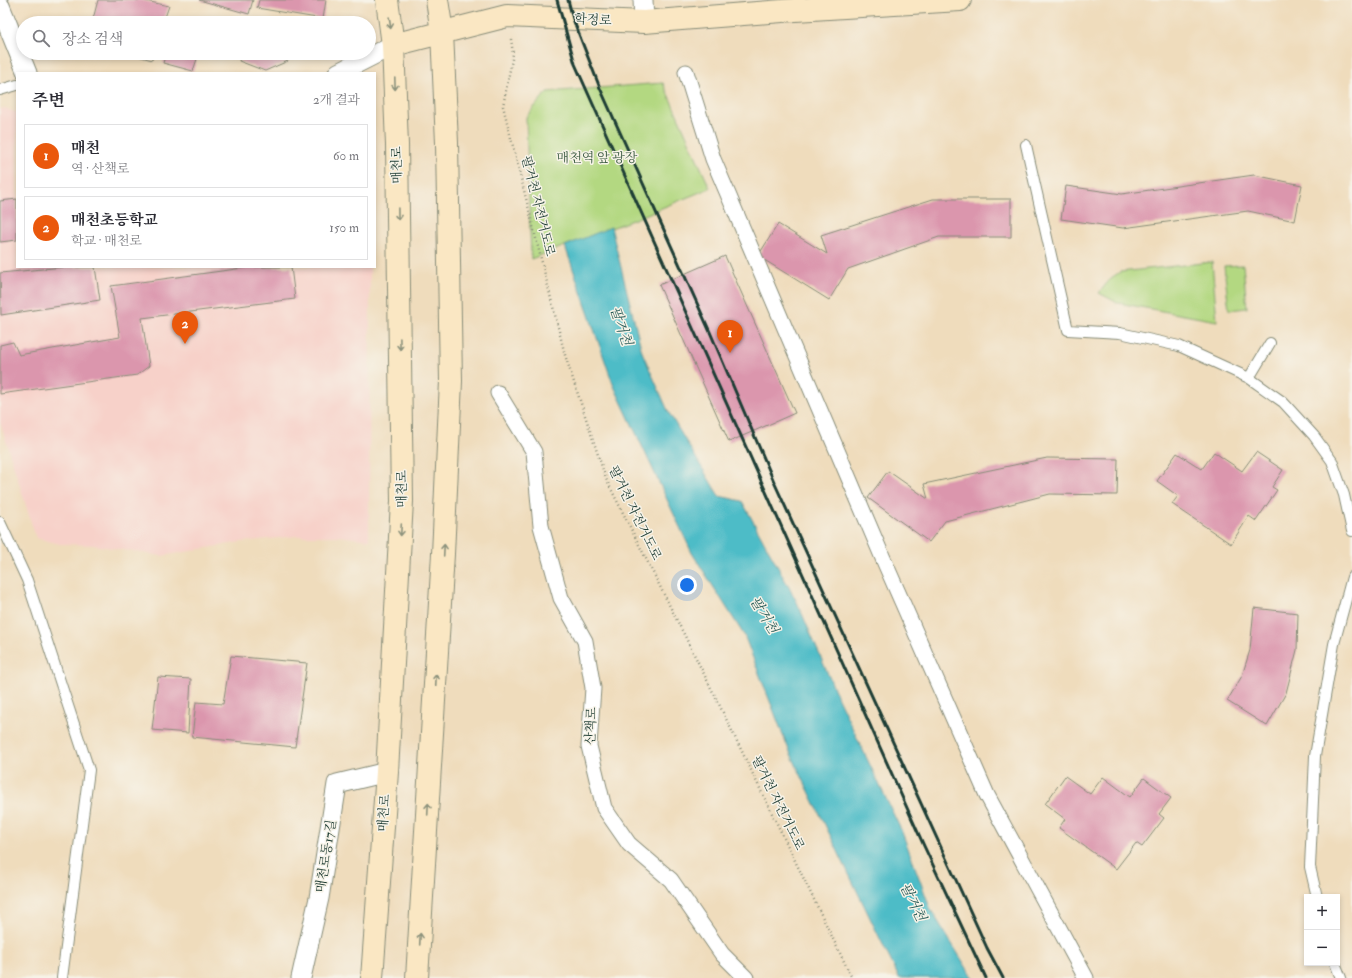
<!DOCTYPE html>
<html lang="ko">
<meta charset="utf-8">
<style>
:root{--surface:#fff;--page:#f7f7f7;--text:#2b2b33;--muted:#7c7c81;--line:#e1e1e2;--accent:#ea580c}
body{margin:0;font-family:"IM FELL Double Pica","Noto Serif KR",serif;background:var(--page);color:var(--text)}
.controls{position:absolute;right:12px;bottom:12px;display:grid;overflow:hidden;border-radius:0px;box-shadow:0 2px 6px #0003}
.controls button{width:36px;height:36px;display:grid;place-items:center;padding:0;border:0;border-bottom:1px solid var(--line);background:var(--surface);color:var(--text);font:20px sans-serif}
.you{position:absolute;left:687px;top:585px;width:14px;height:14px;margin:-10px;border:3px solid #fff;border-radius:50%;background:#1a73e8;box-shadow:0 0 0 6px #1a73e833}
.badge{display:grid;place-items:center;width:26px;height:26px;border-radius:50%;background:var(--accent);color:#fff;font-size:13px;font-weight:700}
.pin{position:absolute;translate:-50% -33px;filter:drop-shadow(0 1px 2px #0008)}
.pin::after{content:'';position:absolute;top:21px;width:14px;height:12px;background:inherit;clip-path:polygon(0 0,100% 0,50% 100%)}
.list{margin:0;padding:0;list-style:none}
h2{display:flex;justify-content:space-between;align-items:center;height:52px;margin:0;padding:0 16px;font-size:17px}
h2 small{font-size:13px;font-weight:400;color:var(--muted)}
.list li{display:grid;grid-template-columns:26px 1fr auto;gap:12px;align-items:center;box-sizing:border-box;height:64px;margin:0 8px 8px;padding:0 8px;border:1px solid var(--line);border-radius:0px}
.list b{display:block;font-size:15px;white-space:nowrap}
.list p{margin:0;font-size:13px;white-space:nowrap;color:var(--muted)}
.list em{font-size:13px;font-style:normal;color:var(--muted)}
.icon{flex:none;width:22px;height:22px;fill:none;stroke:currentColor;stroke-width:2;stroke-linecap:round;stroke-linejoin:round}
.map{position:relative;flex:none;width:1352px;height:978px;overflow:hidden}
.search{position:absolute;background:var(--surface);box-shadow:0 2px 6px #0003;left:16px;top:16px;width:360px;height:44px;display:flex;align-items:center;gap:10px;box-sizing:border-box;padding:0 14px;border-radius:22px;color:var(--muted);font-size:15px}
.panel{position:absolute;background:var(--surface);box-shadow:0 2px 6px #0003;left:16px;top:72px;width:360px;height:196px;border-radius:0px}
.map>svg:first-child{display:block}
</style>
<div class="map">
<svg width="1352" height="978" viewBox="0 0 1352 978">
<rect width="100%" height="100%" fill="#f7f3e8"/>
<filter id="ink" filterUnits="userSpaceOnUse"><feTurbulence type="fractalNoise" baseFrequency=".025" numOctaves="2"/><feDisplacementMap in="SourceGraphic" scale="8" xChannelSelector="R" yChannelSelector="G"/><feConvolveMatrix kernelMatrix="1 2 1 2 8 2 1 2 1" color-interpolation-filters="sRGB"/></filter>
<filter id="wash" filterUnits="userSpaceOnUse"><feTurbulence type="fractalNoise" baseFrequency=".012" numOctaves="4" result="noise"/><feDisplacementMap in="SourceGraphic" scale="16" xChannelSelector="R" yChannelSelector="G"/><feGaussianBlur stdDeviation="0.9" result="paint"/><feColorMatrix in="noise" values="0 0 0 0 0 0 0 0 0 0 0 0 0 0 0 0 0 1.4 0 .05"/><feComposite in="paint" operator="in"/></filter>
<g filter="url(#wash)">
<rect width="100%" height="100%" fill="#efdcbc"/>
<!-- built -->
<path fill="#f7d1c9" d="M5 108 17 113V267H370L369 540 339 536H297L241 542 162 556 93 545 60 544 36 538 0 422V109Z"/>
<!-- green -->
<path fill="#b3d881" stroke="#698a5a" d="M663 83 710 188 635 219 531 259 526 117 547 92Z
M1212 262 1217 321 1118 303 1099 293 1111 278 1120 272Z
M1243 265 1247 308 1229 310 1224 266Z"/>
<!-- water -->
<path fill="#4ebcc7" stroke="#367c7e" d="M611 227 642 352 669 413 719 496 742 501 797 602 839 700 902 832 931 910 973 978H899L789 750 744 635 692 553 613 384 565 246Z"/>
<g id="blocks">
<!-- building -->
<path fill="#db96ad" d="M98 0H141L169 6 163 23H92Z
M199 0H253L249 14Z
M259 0H326L323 19 257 8Z
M127 53H154L152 60Z
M166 53H199L193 71 163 63Z
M241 53H290L288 61 265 71 239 61Z
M1254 175 1302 185 1295 221 1248 211 1123 228 1061 219 1066 186 1122 194Z
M17 199V240L0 242V201Z
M933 199H1011V237H939L848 269 829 300 758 256 778 224 827 254 821 235Z
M725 256 795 413 729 442 659 285Z
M64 267H95L100 300 1 315 0 273Z
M251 267H291L295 299 142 318 149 366 137 375 0 394V345L13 342 19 355 120 337 111 286Z
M1214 452 1242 471 1256 452 1283 470 1272 487 1277 490 1256 521 1249 516 1231 544 1172 504 1178 496 1157 481 1177 453 1202 469Z
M1047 458 1118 459 1117 495 1050 494 945 521 929 542 868 498 888 471 928 499 924 484Z
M1254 608 1298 613 1297 650 1286 693 1267 726 1227 701 1242 676 1250 650Z
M231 656 307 663 295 747 192 737 196 702 223 704Z
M158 677 191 679 188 733 152 730Z
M1065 776 1090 794 1103 777 1130 797 1144 778 1171 798 1159 814 1164 818 1142 847 1136 843 1116 869 1059 828 1065 819 1045 804Z"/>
</g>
</g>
<g filter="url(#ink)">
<use href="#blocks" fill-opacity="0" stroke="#878c78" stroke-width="1"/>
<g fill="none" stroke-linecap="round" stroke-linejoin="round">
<!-- service casing -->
<g stroke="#878c78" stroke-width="12">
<path id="service" d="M0 90 17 85
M1026 145 1068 330 1120 333 1179 346 1249 378 1283 402 1314 436 1332 461 1344 495 1352 531
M1249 378 1270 343
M0 522 27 580 89 770 62 978
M1317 897 1310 867 1315 756 1334 644 1352 577
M1335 963 1341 978"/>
</g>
<!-- pedestrian casing -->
<g stroke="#878c78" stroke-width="17">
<path id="pedestrian" d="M686 72 713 159 885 563 987 795 1086 978
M498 393 534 452 541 526 561 598 585 641 593 688 589 746 604 808 629 844 671 880 722 954 746 978"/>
</g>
<!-- minor casing -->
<g stroke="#878c78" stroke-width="21">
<path id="minor" d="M643 0 644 22
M0 6 27 73
M338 73 393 45
M301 978 319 898 337 784 387 772"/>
</g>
<!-- secondary casing -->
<g stroke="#878c78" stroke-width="24">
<path id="secondary" d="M393 45 507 16 644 22 795 10 960 0
M372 978 387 772 402 501 397 145 393 45 387 0
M417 978 443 554 451 381 447 143 442 32 437 0"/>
</g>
<!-- path -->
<path stroke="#878c78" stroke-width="2.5" stroke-dasharray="1 3" stroke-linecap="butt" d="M511 39 513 54 503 106 565 355 606 479 715 696 852 978"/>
<!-- service -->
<use href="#service" stroke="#fff" stroke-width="10"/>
<!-- pedestrian -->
<use href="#pedestrian" stroke="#fff" stroke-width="15"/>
<!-- minor -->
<use href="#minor" stroke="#fff" stroke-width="19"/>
<!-- secondary -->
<use href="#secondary" stroke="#fae7c3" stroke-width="22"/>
<!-- rail -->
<path stroke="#1f3d34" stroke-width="3" d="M557 0 575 64 924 846 986 978
M568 0 573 19 600 88 710 332 775 484 987 948 1003 978"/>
</g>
<!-- one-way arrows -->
<defs><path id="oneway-shaft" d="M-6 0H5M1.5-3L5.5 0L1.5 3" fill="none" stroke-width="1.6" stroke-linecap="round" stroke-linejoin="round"/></defs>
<g stroke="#8c927c">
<use href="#oneway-shaft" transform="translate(390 23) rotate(82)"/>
<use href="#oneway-shaft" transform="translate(395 84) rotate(88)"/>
<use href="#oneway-shaft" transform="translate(398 214) rotate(89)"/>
<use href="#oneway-shaft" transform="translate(400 344) rotate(89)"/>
<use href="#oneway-shaft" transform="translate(401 530) rotate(93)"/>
<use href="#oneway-shaft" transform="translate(444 550) rotate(-87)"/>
<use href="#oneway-shaft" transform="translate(436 680) rotate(-87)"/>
<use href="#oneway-shaft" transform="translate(428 809) rotate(-87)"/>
<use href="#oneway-shaft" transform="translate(420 939) rotate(-87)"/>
</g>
</g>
<g text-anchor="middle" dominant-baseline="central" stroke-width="3" stroke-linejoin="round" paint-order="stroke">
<!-- street labels -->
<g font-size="13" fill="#1f3d34" stroke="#f7f3e8">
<text transform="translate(593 20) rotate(3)">학정로</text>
<text transform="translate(397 165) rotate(-91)">매천로</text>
<text transform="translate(538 206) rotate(76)">팔거천 자전거도로</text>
<text transform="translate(402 489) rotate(-90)">매천로</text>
<text transform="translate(635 513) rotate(64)">팔거천 자전거도로</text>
<text transform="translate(591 726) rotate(-88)">산책로</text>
<text transform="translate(778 803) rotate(64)">팔거천 자전거도로</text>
<text transform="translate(384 813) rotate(-86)">매천로</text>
<text transform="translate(326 856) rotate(-81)">매천로동17길</text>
</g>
<!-- park labels -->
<g font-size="13" fill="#3d5c43" stroke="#f7f3e8">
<text x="597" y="158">매천역 앞 광장</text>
</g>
<!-- water labels -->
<g font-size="14" font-style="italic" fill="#2b5d59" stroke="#f7f3e8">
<text transform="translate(621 326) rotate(71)">팔거천</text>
<text transform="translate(764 615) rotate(59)">팔거천</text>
<text transform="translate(913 902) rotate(64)">팔거천</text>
</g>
</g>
</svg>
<div class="controls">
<button>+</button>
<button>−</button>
</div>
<div class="you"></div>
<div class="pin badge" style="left:730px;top:353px">1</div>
<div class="pin badge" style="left:185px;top:344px">2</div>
<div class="search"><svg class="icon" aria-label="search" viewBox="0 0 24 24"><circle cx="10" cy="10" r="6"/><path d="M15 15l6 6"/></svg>장소 검색</div>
<section class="panel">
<h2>주변<small>2개 결과</small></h2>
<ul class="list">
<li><span class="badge">1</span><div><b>매천</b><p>역 · 산책로</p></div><em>60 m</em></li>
<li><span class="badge">2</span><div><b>매천초등학교</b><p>학교 · 매천로</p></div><em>150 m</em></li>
</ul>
</section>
</div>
